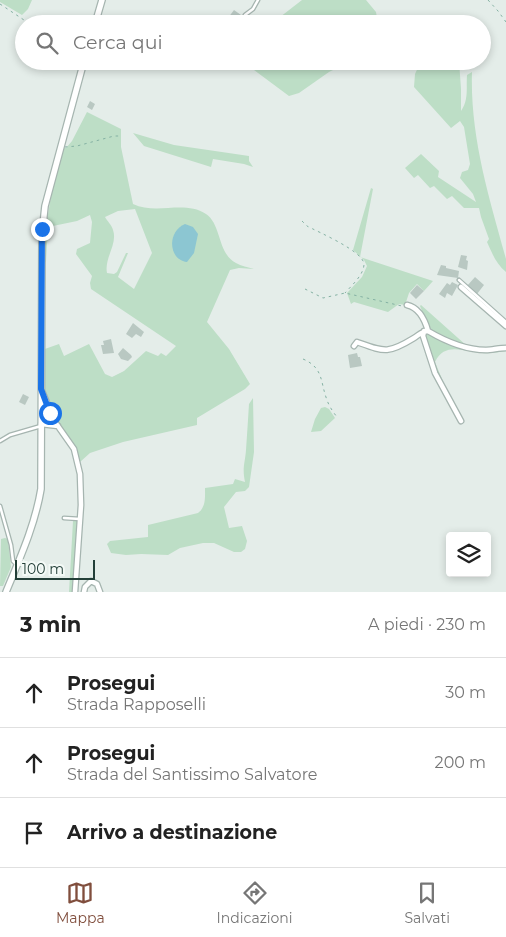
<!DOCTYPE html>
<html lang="it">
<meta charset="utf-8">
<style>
:root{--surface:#fff;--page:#f2f2f2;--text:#222;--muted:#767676;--line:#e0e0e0;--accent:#804e3d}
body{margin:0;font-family:Montserrat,sans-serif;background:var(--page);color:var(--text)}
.controls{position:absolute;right:15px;bottom:15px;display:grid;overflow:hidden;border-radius:5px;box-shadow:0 2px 8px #0003}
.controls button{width:45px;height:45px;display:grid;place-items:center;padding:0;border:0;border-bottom:1px solid var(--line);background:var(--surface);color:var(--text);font:25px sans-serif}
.scale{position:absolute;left:15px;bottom:12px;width:80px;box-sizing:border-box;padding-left:5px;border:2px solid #233f38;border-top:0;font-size:14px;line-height:18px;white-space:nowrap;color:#233f38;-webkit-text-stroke:4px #f4faf7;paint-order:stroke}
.stop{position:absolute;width:15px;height:15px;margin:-11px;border:4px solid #1a73e8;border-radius:50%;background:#fff}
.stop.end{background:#1a73e8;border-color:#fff;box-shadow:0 1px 5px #0008}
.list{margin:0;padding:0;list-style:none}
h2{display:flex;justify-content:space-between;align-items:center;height:65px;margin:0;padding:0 20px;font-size:21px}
h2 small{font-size:16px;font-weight:400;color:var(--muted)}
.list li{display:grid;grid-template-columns:32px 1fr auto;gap:15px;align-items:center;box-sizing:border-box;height:70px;padding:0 20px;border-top:1px solid var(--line)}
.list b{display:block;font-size:19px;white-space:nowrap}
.list p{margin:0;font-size:16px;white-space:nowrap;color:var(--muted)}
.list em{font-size:16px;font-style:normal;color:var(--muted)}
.icon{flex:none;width:28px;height:28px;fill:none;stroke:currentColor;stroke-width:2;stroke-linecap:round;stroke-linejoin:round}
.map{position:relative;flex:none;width:506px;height:592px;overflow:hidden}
.search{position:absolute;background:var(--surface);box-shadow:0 2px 8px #0003;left:15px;right:15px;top:15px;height:55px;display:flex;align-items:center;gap:12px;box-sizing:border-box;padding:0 18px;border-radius:28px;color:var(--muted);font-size:19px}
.sheet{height:275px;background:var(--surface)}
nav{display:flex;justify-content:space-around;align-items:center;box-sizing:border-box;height:70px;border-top:1px solid var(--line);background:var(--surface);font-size:14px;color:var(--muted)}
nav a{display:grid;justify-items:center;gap:2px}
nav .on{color:var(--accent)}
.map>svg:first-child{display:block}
</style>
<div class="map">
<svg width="506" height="592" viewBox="0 0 506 592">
<rect width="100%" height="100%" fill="#e4ede9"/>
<!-- green -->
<path fill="#bddec6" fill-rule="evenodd" d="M0 0H32L28 9 22 15 0 2Z
M302 0H366L376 12 378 24H271Z
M242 61H351L329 72 299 93 289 96Z
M421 61H459L461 89V111C469 99 466 88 467 75L472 72C470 137 489 197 506 259V272C496 264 492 253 487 242L489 239 481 217 479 208H464L452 196 447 199 434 186 430 188 418 175 414 178 405 168 421 154 439 171 438 177 476 202 473 194 460 178 462 172 468 170 470 164 464 127 460 121 451 128 414 87 415 74Z
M87 112 121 129V147L133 204C156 215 185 200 206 214 222 225 217 253 236 263 241 266 248 267 254 269L239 268 230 270 207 322 229 349 250 384 245 389 197 418V425L123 442 90 453 80 462C72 439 46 413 42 390 40 377 42 363 42 350L59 344 64 356 89 344 105 374 112 377 124 371 146 351 158 356 161 353 166 356 176 346 91 289 90 283 92 276 76 254 77 249 90 243 92 222 90 215 77 221 48 227 46 262H44C45 222 52 186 62 148H66L72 141ZM135 209 152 253 134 289 118 277 128 253H126L117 272 114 274 107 273C104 258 118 244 113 230 112 225 107 221 105 217L118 211Z
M133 133 174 145 249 156V161L253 167 244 164 213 159 211 167 144 146Z
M371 188 373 189 360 257 433 281 424 291 417 284 409 293 405 305 399 304 388 312 354 302 351 304 347 293 362 277 367 266 364 260 353 250Z
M421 305 467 346 484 350 506 347V351C498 352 490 354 482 353 464 352 445 341 435 362L444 384 431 365 424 346 425 344 421 337 429 327 420 306Z
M253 398 254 452 249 487 245 491 236 492 224 507 229 528 242 526 247 541 245 549 241 552H234L214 543H203L180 548 168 555 141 554 126 555 111 553 107 544 110 541 148 537V525L198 513C206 507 205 498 205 488L233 484 235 479 245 482C242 468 245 463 246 450 247 435 248 420 249 404Z
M325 407 329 409 335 418 321 431 311 432 315 419 321 408Z
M73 521H79L74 592H69Z
M5 538 8 539 11 567 3 586H0L1 539Z"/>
<!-- water -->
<path fill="#8cc6d2" d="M185 224 193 227 198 234 194 253 187 262C168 260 167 231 185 224Z"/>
<!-- building -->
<path fill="#b9c8c2" d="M234 10 241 15 235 24 228 18Z
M90 101 95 104 92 110 87 107Z
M461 255 467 256 466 260 468 261 467 270 458 267Z
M441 265 446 266V268L459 271 458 278 437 275Z
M475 277 484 285 477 294 467 286Z
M452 282 458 285 452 296 447 293 445 298 439 294 447 283 450 285Z
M417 285 424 291 416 299 410 293Z
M133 323 144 332 141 337 136 334 132 338 126 334Z
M111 339 114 353 103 354 101 345H104L103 341Z
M123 348 131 355 132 357 128 361 121 359 118 354Z
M357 353 358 357H360L362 366 350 368 348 355Z
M23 394 29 397 25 405 19 402Z"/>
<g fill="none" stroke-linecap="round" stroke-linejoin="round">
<!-- service casing -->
<g stroke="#a6b5b0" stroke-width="5">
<path id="service" d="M245 15 253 9 258 0
M459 280 506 322
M0 441 10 435 41 426
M0 506 11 545 13 561 16 564
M64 518 80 519"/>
</g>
<!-- minor casing -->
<g stroke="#a6b5b0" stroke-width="7">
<path id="minor" d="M461 287 506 326
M424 331 423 336 435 373 461 421
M428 331C445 341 467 350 486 350 492 350 499 348 506 348
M354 346 357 342C385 352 388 354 414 338 419 335 422 331 428 331 425 320 420 308 407 305
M43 393 55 422 74 449 80 474 81 505 75 592
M41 424 58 426
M84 592 85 587 91 581 97 584 100 592"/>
</g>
<!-- tertiary casing -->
<g stroke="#a6b5b0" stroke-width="8">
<path id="tertiary" d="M95 24 102 0
M6 592C20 558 35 525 41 489L42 234 45 206 84 61"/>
</g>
<!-- path -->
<path stroke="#84b1a3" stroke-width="1" stroke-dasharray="2.5 4" stroke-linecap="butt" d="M488 0 498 11 506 22
M0 4 30 24
M69 61 77 68
M65 147 77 146 114 136H120
M302 221 307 226C318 232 363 251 364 264 364 275 351 286 345 293
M305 289 323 298 345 293 402 306
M303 359C324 368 320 382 327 400 329 406 333 412 337 417"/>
<!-- service -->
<use href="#service" stroke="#fff" stroke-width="2.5"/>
<!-- minor -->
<use href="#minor" stroke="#fff" stroke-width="4.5"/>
<!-- tertiary -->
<use href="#tertiary" stroke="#fff" stroke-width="5.5"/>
</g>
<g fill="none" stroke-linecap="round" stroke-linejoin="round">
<!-- route -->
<path stroke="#1a73e8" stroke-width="6" d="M42 229 41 389 50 413"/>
</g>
</svg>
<div class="controls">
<button><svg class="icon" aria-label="layers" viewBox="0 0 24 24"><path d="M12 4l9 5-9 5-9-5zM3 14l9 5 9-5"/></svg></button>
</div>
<div class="scale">100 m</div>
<div class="stop" style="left:50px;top:413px"></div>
<div class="stop end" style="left:42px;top:229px"></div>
<div class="search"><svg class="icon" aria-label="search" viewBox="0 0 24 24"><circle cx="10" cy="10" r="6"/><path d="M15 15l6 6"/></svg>Cerca qui</div>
</div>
<section class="sheet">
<h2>3 min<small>A piedi · 230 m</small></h2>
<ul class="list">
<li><svg class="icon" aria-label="ahead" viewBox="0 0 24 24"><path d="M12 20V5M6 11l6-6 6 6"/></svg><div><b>Prosegui</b><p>Strada Rapposelli</p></div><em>30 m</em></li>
<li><svg class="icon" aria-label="ahead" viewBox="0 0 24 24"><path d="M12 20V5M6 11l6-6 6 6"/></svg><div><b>Prosegui</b><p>Strada del Santissimo Salvatore</p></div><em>200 m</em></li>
<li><svg class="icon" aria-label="arrive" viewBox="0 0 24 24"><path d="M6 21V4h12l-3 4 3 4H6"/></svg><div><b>Arrivo a destinazione</b></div></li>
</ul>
</section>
<nav>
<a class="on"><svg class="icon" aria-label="map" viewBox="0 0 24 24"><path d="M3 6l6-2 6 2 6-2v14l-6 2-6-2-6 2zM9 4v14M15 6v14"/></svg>Mappa</a>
<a><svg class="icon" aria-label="directions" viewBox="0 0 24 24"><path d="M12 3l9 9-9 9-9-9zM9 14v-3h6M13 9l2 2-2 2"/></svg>Indicazioni</a>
<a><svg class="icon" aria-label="saved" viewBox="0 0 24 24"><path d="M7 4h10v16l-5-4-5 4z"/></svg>Salvati</a>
</nav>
